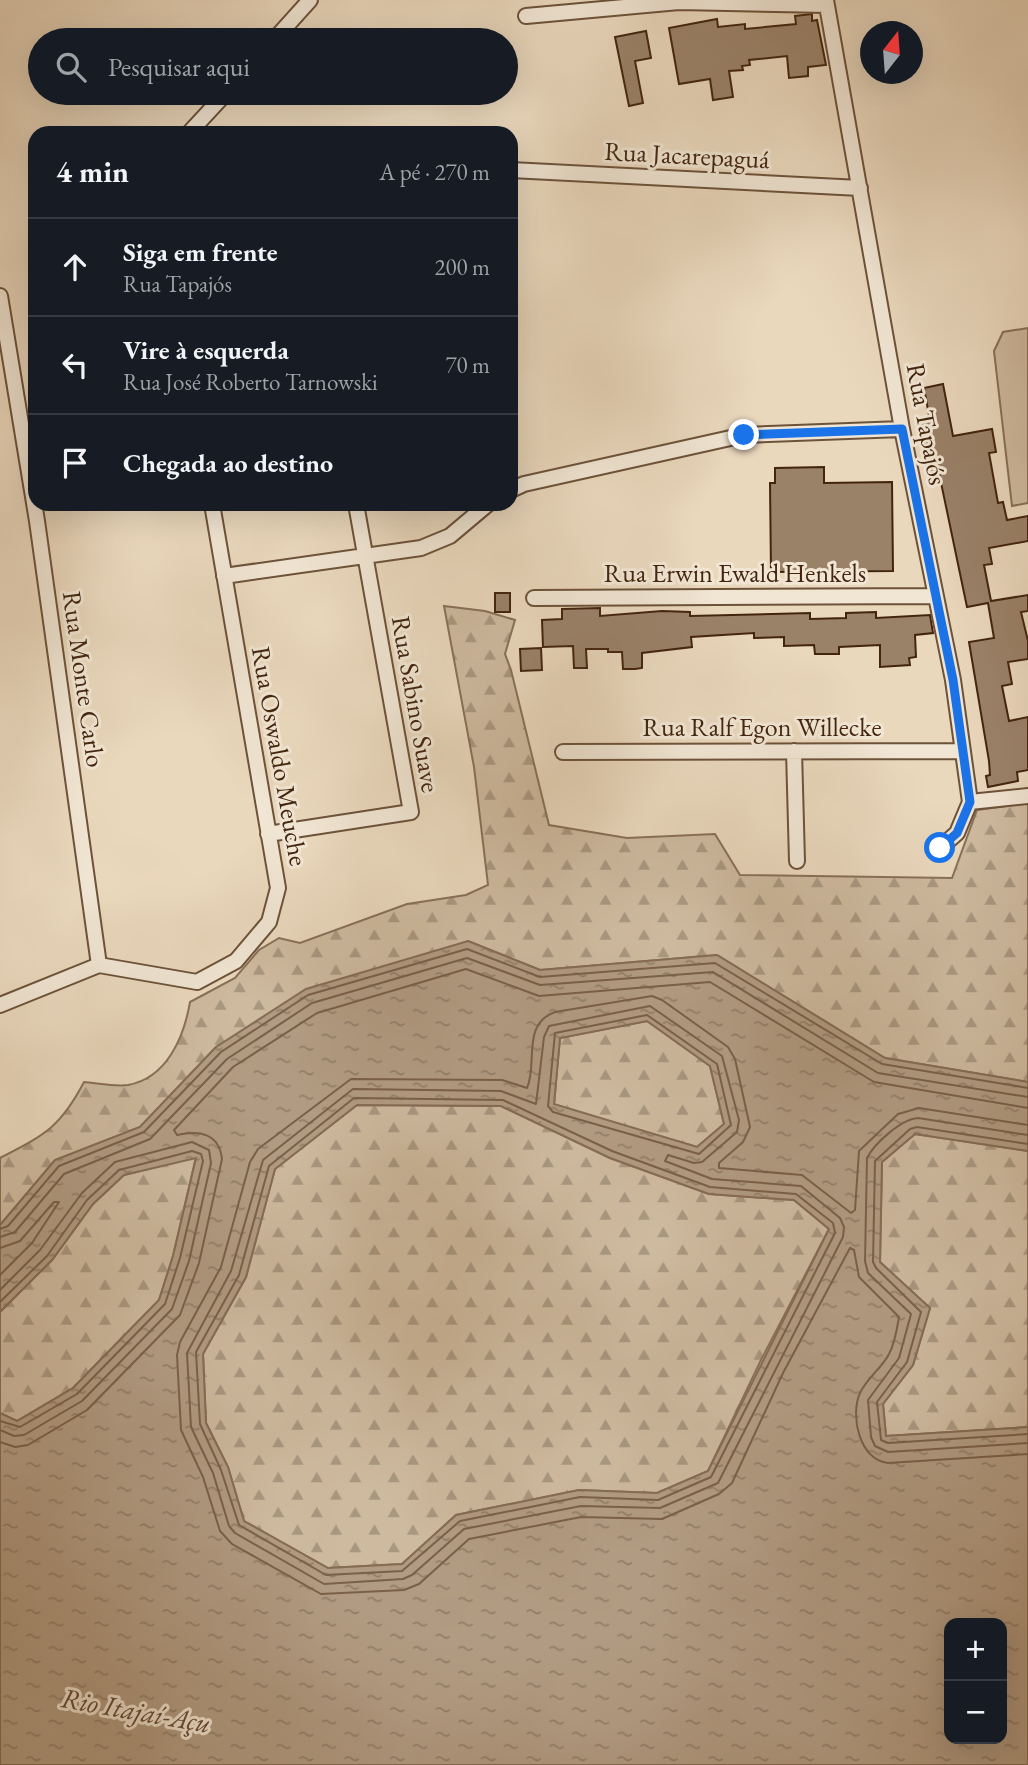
<!DOCTYPE html>
<html lang="pt">
<meta charset="utf-8">
<style>
:root{--surface:#171b24;--page:#242831;--text:#f1f3f6;--muted:#9ea1a6;--line:#363941}
body{margin:0;font-family:"EB Garamond",serif;background:var(--page);color:var(--text)}
.controls{position:absolute;right:21px;bottom:21px;display:grid;overflow:hidden;border-radius:14px;box-shadow:0 7px 28px #0002}
.controls button{width:63px;height:63px;display:grid;place-items:center;padding:0;border:0;border-bottom:2px solid var(--line);background:var(--surface);color:var(--text);font:35px sans-serif}
.compass{position:absolute;left:860px;top:21px;width:63px;height:63px;border-radius:50%;background:var(--surface);box-shadow:0 7px 28px #0002;rotate:17deg}
.stop{position:absolute;width:21px;height:21px;margin:-16px;border:5px solid #1a73e8;border-radius:50%;background:#fff}
.stop.end{background:#1a73e8;border-color:#fff;box-shadow:0 2px 7px #0008}
.list{margin:0;padding:0;list-style:none}
h2{display:flex;justify-content:space-between;align-items:center;height:91px;margin:0;padding:0 28px;font-size:30px}
h2 small{font-size:23px;font-weight:400;color:var(--muted)}
.list li{display:grid;grid-template-columns:46px 1fr auto;gap:21px;align-items:center;box-sizing:border-box;height:98px;padding:0 28px;border-top:2px solid var(--line)}
.list b{display:block;font-size:26px;white-space:nowrap}
.list p{margin:0;font-size:23px;white-space:nowrap;color:var(--muted)}
.list em{font-size:23px;font-style:normal;color:var(--muted)}
.icon{flex:none;width:38px;height:38px;fill:none;stroke:currentColor;stroke-width:2;stroke-linecap:round;stroke-linejoin:round}
.map{position:relative;flex:none;width:1028px;height:1765px;overflow:hidden}
.search{position:absolute;background:var(--surface);box-shadow:0 7px 28px #0002;left:28px;top:28px;width:490px;height:77px;display:flex;align-items:center;gap:18px;box-sizing:border-box;padding:0 24px;border-radius:38px;color:var(--muted);font-size:26px}
.panel{position:absolute;background:var(--surface);box-shadow:0 7px 28px #0002;left:28px;top:126px;width:490px;height:385px;border-radius:21px}
.map>svg:first-child{display:block}
</style>
<div class="map">
<svg width="1028" height="1765" viewBox="0 0 1028 1765">
<defs>
<pattern id="forest-firs" width="22" height="20" patternUnits="userSpaceOnUse" patternTransform="scale(1.75)"><rect width="22" height="20" fill="#ceba9f"/><path d="M5 1l3.5 6h-7zM16 11l3.5 6h-7z" fill="#a99780"/></pattern>
<pattern id="water-ripples" width="26" height="14" patternUnits="userSpaceOnUse" patternTransform="scale(1.75)"><rect width="26" height="14" fill="#b19b82"/><path d="M2 4q2-2 4 0t4 0M15 11q2-2 4 0t4 0" fill="none" stroke="#927e69"/></pattern>
</defs>
<rect width="100%" height="100%" fill="#ead8bd"/>
<filter id="stains"><feTurbulence type="fractalNoise" baseFrequency=".00286" numOctaves="4"/><feColorMatrix values="0 0 0 0 .2 0 0 0 0 .09 0 0 0 0 .02 0 0 0 .5 -.17"/></filter>
<radialGradient id="worn" r=".72"><stop offset=".6" stop-color="#630" stop-opacity="0"/><stop offset="1" stop-color="#630" stop-opacity=".3"/></radialGradient>
<!-- forest -->
<path fill="url(#forest-firs)" stroke="#887057" stroke-width="2" d="M444 606 485 611 515 620 505 654 511 670 549 825 627 838 715 834 740 875 952 878 977 810 1028 803V1082L885 1058 717 955 540 970 468 941 216 1047 140 1127 55 1160 0 1225V1158C44 1135 60 1128 84 1082 97 1083 115 1087 128 1085 167 1078 184 1037 190 1002L235 978 259 950 279 938 300 943 407 904 466 895 488 885 474 767Z
M647 1021 710 1066 724 1124 697 1147 554 1105 560 1038Z
M357 1105 501 1106 610 1158 709 1194 794 1200 829 1229 760 1362 708 1471 657 1493 579 1490 456 1515 402 1564 328 1568 244 1521 228 1467 206 1423 203 1354 246 1277 275 1169Z
M915 1134 1028 1151V1427L886 1436 883 1404 913 1365 930 1308 880 1262 882 1162Z
M196 1157 173 1256 159 1300 73 1388 17 1421 0 1413V1312L52 1260 93 1204 124 1175Z"/>
<!-- green -->
<path fill="#ceba9f" stroke="#887057" stroke-width="2" d="M1028 328V503L1012 506 994 351 1003 332Z"/>
<!-- water -->
<path fill="url(#water-ripples)" stroke="#856c54" stroke-width="2" fill-rule="evenodd" d="M468 941 540 970 717 955 885 1058 1028 1082V1151L915 1134 882 1162 880 1262 930 1308 913 1365 883 1404 886 1436 1028 1427V1765H0V1413L17 1421 73 1388 159 1300 173 1256 196 1158 124 1175 93 1204 52 1260 0 1312V1225L55 1160 140 1127 216 1047 306 989ZM647 1021 710 1066 724 1124 697 1147 554 1104 560 1038ZM357 1105 501 1106 610 1158 709 1194 794 1200 829 1229 708 1471 657 1493 579 1490 456 1515 402 1564 328 1568 244 1521 228 1467 206 1423 203 1354 246 1277 275 1169ZM949 1623H1002V1739H949Z"/>
<g fill="none" stroke-linecap="round" stroke-linejoin="round">
<!-- shore -->
<path stroke="#7a6048" stroke-width="2" d="M650 1006 722 1056 739 1120 737 1132 702 1162 694 1163 668 1155 665 1161 712 1179 801 1186 840 1218 844 1227 843 1237 718 1483 660 1508 581 1506 464 1529 412 1575 403 1579 324 1584 235 1533 229 1526 213 1473 191 1427 187 1353 231 1271 263 1160 353 1089 501 1091 536 1104 544 1037 549 1026Z
M647 1015 717 1064 731 1125 699 1154 553 1112 548 1106 555 1033Z
M354 1098 503 1100 612 1151 710 1187 796 1194 833 1223 835 1233 711 1477 658 1500 580 1497 460 1521 402 1571 326 1575 239 1525 221 1470 200 1424 196 1352 239 1275 269 1166Z
M1028 1125 919 1108 898 1114 859 1151 855 1210 851 1213 802 1175 719 1168V1163L743 1142 750 1127 735 1059 728 1047 662 1000 652 996 555 1012C521 1024 538 1064 527 1088L502 1080 351 1079 258 1149 250 1162 221 1267 180 1342 177 1355 181 1430 203 1477 220 1531 232 1544 321 1594 404 1590 419 1584 469 1539 581 1517 662 1519 719 1494 732 1483 783 1373 850 1248 854 1250 859 1277 899 1317C897 1329 895 1343 889 1354 882 1368 867 1378 860 1393 850 1415 859 1460 888 1463L1028 1454
M1028 1135 918 1118C901 1119 874 1144 867 1158L865 1261 868 1273 911 1314 899 1358 868 1400 871 1437 875 1446 888 1452 1028 1443
M1028 1144 917 1127 910 1129 875 1161 873 1262 876 1268 921 1312 907 1362 877 1402 881 1440 888 1443 1028 1434
M0 1229 8 1226 59 1166 144 1132 221 1052 308 995 467 949 540 977 715 963 882 1064 1028 1088
M0 1237 15 1232 64 1174 150 1139 227 1059 312 1003 467 958 540 985 713 972 878 1073 1028 1097
M0 1248 20 1241 54 1202H59L32 1243 0 1275
M0 1290 40 1250 82 1193 115 1162 192 1142 209 1150 211 1163 189 1261 172 1309 82 1401 24 1435 14 1436 0 1430
M0 1302 47 1256 87 1200 119 1170 192 1151 201 1154 203 1161 180 1258 165 1304 77 1394 20 1427 0 1421
M0 1442 15 1447 28 1445 87 1410 180 1315 199 1263 222 1159C219 1133 199 1130 177 1135L174 1130 233 1067 317 1013 466 969 539 996 710 982 874 1082 1028 1108"/>
</g>
<!-- building -->
<path fill="#9a8269" stroke="#43250f" stroke-width="2" d="M812 14V21L817 20 826 65 808 67V76L789 78 787 56 749 60 750 65 742 66 743 70 729 71 733 97 713 100 710 79 679 84 669 28 717 19 718 27 745 24V29L796 24 795 16Z
M646 31 651 58 635 61 643 103 629 106 615 37Z
M943 384 953 436 992 429 996 452 989 453 998 503 1003 502 1007 520 1028 516V541L989 548 992 564 984 565 991 601 1028 595V611L1021 612 1028 641V659L1008 662 1012 684 1002 686 1009 721 1028 717V770L1017 772 1018 781 988 787 986 776 990 775 989 761 969 642 994 638 988 603 967 607 939 473 932 474 927 443 921 444 917 423 930 421 924 388Z
M824 467V483L892 482 893 571 771 572 770 483H775V468Z
M495 593H510V612H495Z
M600 608V616L662 611 690 612V616L810 613V619L846 618V613L876 612V618L930 615 933 633 915 635 916 657 909 658 910 665 880 667V645L839 647V654H815L814 645 784 646V637L754 638V633L691 637 692 647 642 653V668L635 669H623L622 652H608V649H586L587 668H574L573 646 543 647 542 620 562 619V609Z
M541 648 542 670 521 671 520 649Z"/>
<g fill="none" stroke-linecap="round" stroke-linejoin="round">
<!-- minor casing -->
<g stroke="#6d523a" stroke-width="18">
<path id="minor" d="M826 0 902 429 953 680 970 802 957 833 940 848
M526 16 679 2 827 5
M274 40 310 0
M189 133 226 93
M511 170 860 188
M0 296 37 521 99 965
M511 490 524 484 744 435 902 429
M224 576 421 548 450 536 488 504
M534 598 936 596
M794 751 797 861
M563 752 961 751
M970 802 1028 796
M268 834 411 812 356 504
M99 965 197 982 236 961 269 922 278 888 212 504
M0 1005 99 965"/>
</g>
<!-- minor -->
<use href="#minor" stroke="#f1e6d4" stroke-width="14"/>
</g>
<g fill="none" stroke-linecap="round" stroke-linejoin="round">
<!-- route -->
<path stroke="#1a73e8" stroke-width="9" d="M744 435 902 429 953 680 970 802 957 833 940 848"/>
</g>
<g text-anchor="middle" dominant-baseline="central" stroke-width="6" stroke-linejoin="round" paint-order="stroke">
<!-- street labels -->
<g font-size="26" fill="#43250f" stroke="#f1e6d4">
<text transform="translate(687 155) rotate(3)">Rua Jacarepaguá</text>
<text transform="translate(927 424) rotate(79)">Rua Tapajós</text>
<text x="735" y="573">Rua Erwin Ewald Henkels</text>
<text transform="translate(84 679) rotate(82)">Rua Monte Carlo</text>
<text transform="translate(416 704) rotate(80)">Rua Sabino Suave</text>
<text x="762" y="727">Rua Ralf Egon Willecke</text>
<text transform="translate(280 756) rotate(80)">Rua Oswaldo Meuche</text>
</g>
<!-- water labels -->
<g font-size="28" font-style="italic" fill="#644832" stroke="#f1e6d4">
<text transform="translate(136 1710) rotate(10)">Rio Itajaí-Açu</text>
</g>
</g>
<rect width="100%" height="100%" filter="url(#stains)"/>
<rect width="100%" height="100%" fill="url(#worn)"/>
</svg>
<div class="controls">
<button>+</button>
<button>−</button>
</div>
<svg class="compass" viewBox="-18 -18 36 36"><path d="M0-13l5 13h-10z" fill="#e53935"/><path d="M0 13l5-13h-10z" fill="#9ea1a6"/></svg>
<div class="stop" style="left:940px;top:848px"></div>
<div class="stop end" style="left:744px;top:435px"></div>
<div class="search"><svg class="icon" aria-label="search" viewBox="0 0 24 24"><circle cx="10" cy="10" r="6"/><path d="M15 15l6 6"/></svg>Pesquisar aqui</div>
<section class="panel">
<h2>4 min<small>A pé · 270 m</small></h2>
<ul class="list">
<li><svg class="icon" aria-label="ahead" viewBox="0 0 24 24"><path d="M12 20V5M6 11l6-6 6 6"/></svg><div><b>Siga em frente</b><p>Rua Tapajós</p></div><em>200 m</em></li>
<li><svg class="icon" aria-label="left" viewBox="0 0 24 24"><path d="M17 20v-9H6M10 6l-5 5 5 5"/></svg><div><b>Vire à esquerda</b><p>Rua José Roberto Tarnowski</p></div><em>70 m</em></li>
<li><svg class="icon" aria-label="arrive" viewBox="0 0 24 24"><path d="M6 21V4h12l-3 4 3 4H6"/></svg><div><b>Chegada ao destino</b></div></li>
</ul>
</section>
</div>
